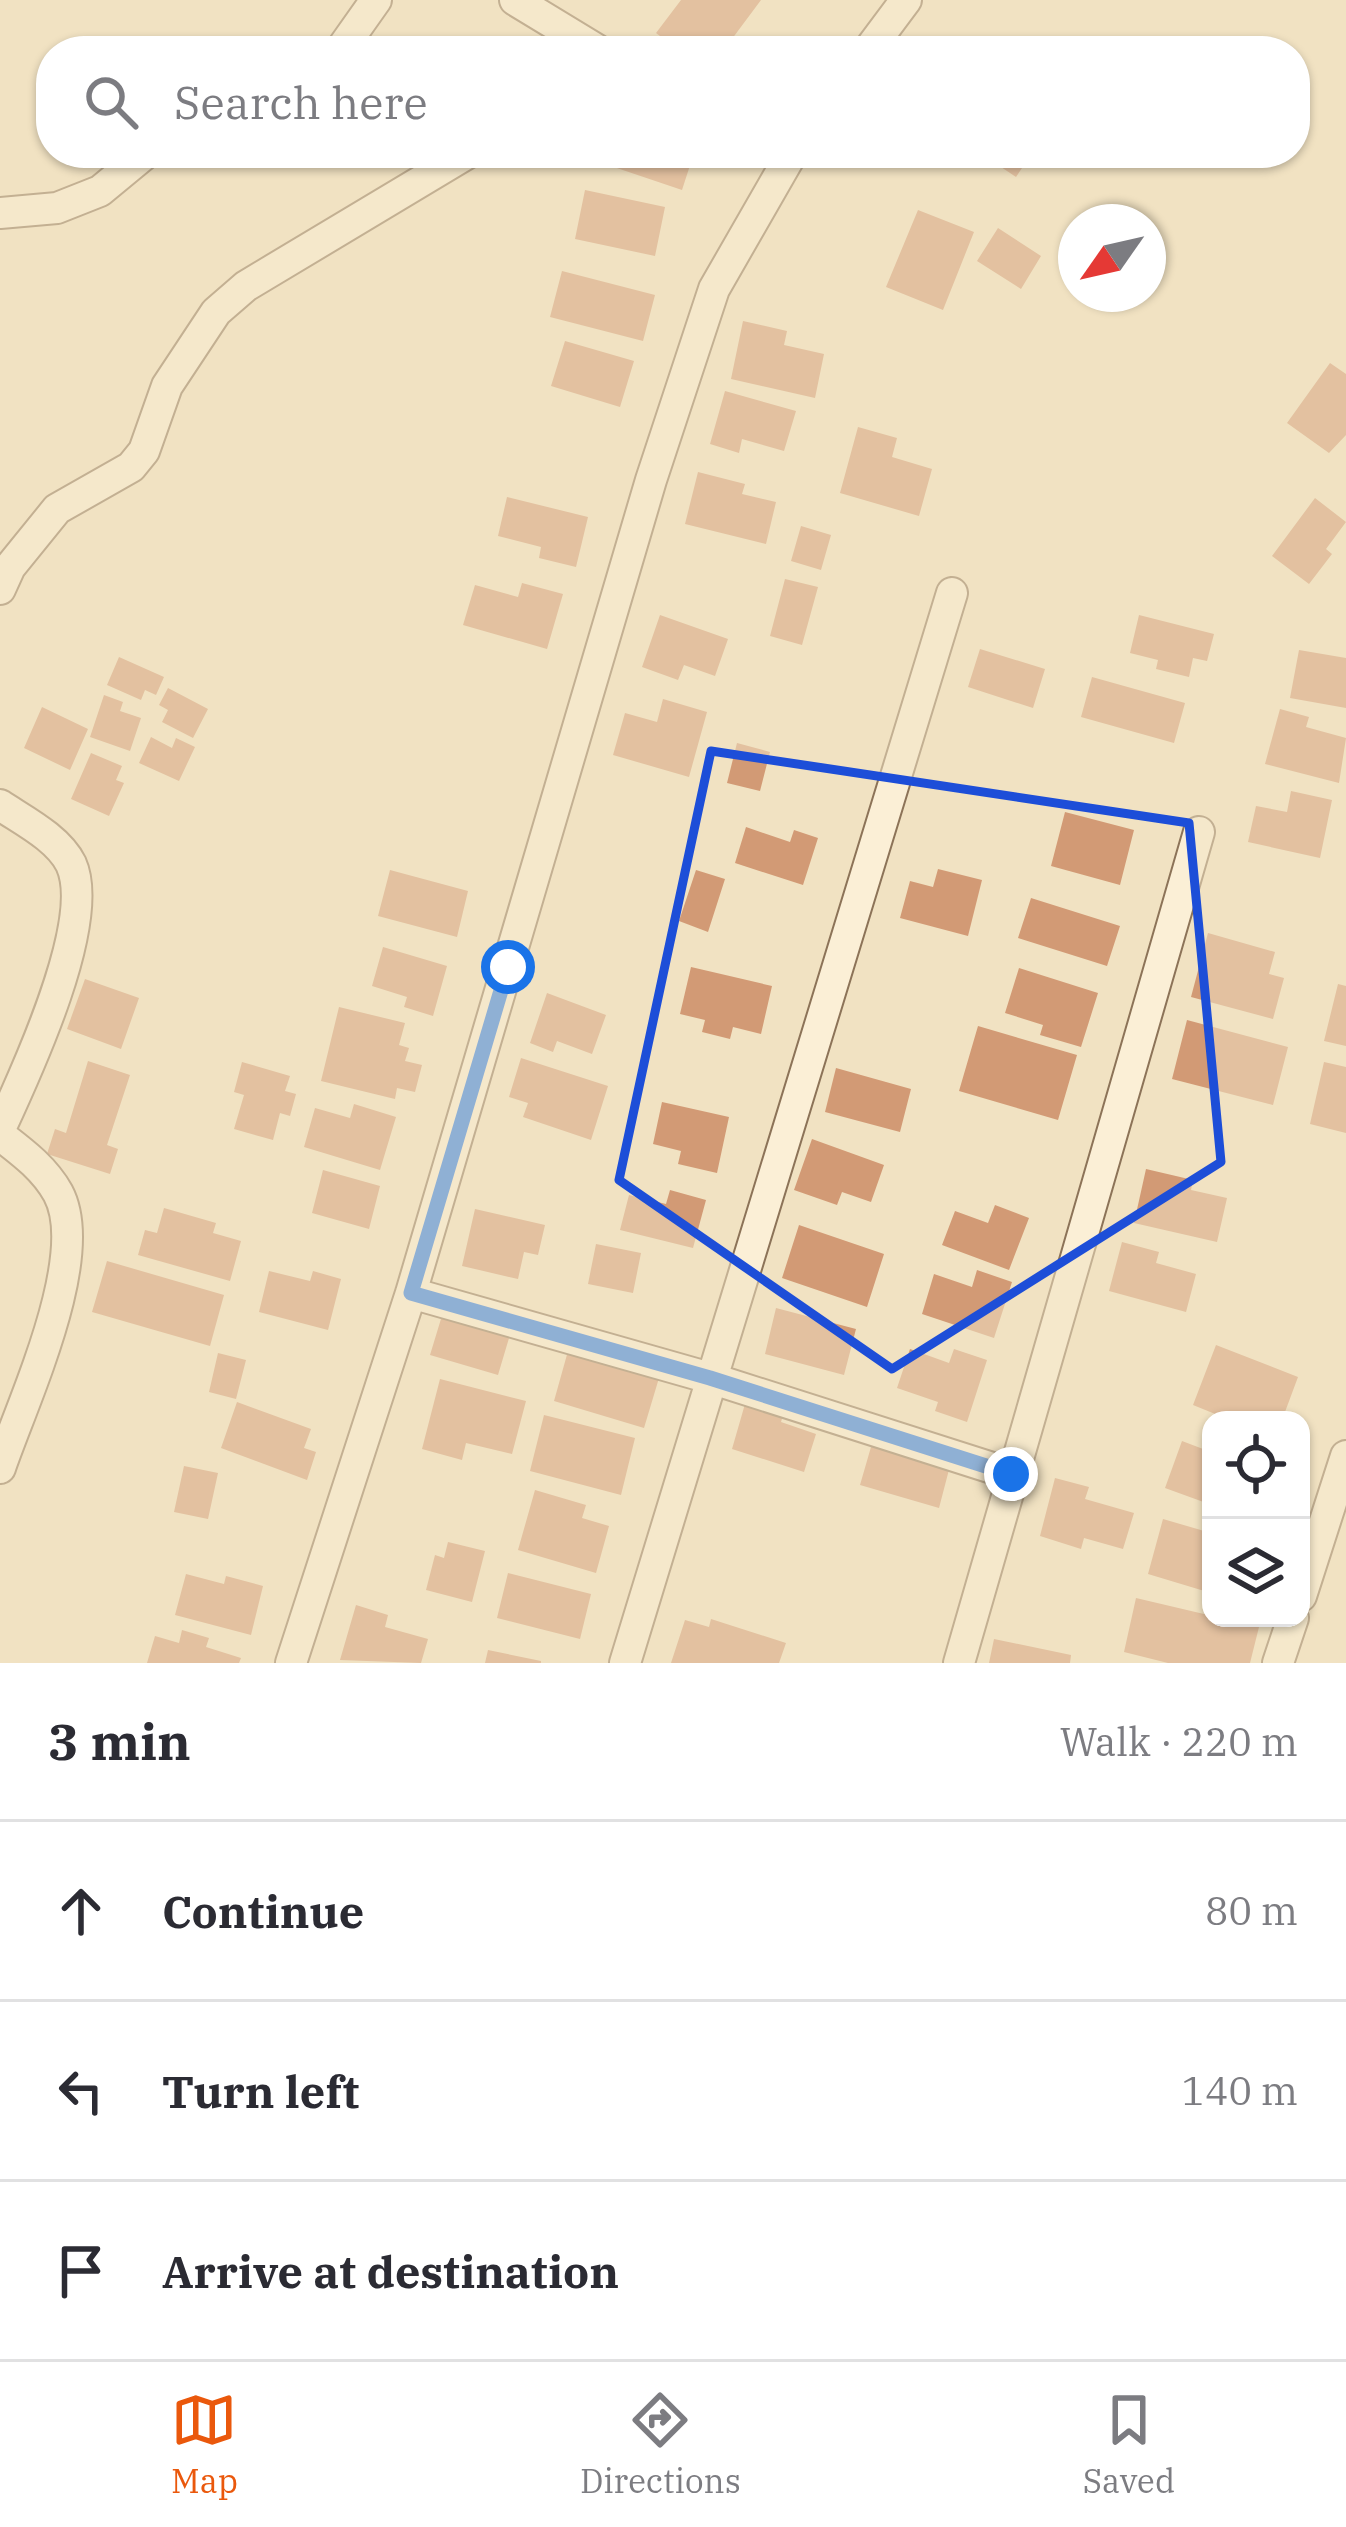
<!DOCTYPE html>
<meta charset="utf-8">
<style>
:root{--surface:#fff;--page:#f7f7f7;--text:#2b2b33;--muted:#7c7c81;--line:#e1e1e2;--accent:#ea580c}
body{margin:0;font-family:"IBM Plex Serif",serif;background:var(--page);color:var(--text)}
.controls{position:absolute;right:36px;bottom:36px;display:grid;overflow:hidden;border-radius:24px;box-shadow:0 3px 9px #0004}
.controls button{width:108px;height:108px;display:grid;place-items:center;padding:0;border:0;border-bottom:3px solid var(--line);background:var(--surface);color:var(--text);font:60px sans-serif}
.compass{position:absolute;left:1058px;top:204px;width:108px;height:108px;border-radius:50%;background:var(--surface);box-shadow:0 3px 9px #0004;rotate:236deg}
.stop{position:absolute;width:36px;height:36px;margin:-27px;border:9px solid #1a73e8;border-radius:50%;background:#fff}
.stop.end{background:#1a73e8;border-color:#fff;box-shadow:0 3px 12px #0008}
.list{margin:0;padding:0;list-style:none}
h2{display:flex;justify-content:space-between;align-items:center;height:156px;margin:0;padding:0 48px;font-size:51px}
h2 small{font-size:39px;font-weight:400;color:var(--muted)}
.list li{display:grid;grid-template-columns:78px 1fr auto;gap:36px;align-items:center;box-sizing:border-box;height:180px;padding:0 48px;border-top:3px solid var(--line)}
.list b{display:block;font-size:45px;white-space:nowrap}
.list em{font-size:39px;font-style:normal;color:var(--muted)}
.icon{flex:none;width:66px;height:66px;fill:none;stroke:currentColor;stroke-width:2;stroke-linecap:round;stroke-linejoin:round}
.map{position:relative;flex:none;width:1346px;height:1663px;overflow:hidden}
.search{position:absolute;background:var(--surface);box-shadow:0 3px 9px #0004;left:36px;right:36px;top:36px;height:132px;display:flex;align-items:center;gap:30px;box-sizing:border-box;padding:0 42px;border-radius:48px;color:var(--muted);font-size:45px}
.sheet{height:696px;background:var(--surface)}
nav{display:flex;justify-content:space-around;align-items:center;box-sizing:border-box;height:168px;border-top:3px solid var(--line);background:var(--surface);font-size:33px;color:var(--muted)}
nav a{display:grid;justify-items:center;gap:6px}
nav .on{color:var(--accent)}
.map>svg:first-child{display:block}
</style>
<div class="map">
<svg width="1346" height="1663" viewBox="0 0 1346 1663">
<rect width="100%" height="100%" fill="#f1e2c2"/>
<!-- building -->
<path fill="#d29a75" d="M681 0H761L723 51H680L656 33Z
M606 153H694L682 190 602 163Z
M980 153H1032L1016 177Z
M585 190 665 207 655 256 575 239Z
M918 210 974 232 943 310 886 287Z
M998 228 1041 256 1021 289 977 261Z
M562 271 655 295 643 341 550 317Z
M743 321 787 331 784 345 824 354 815 398 731 379Z
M565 341 634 361 620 407 551 386Z
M1330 363 1346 374V435L1329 453 1287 423Z
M725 391 796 411 784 451 742 439 739 453 710 444Z
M858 427 897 438 892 457 932 469 919 516 840 493Z
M698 472 745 484 742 494 776 502 766 544 685 524Z
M507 497 588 517 576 567 539 558 541 547 498 536Z
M1315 498 1346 522 1326 549 1332 554 1309 584 1272 556Z
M801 526 831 535 821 570 791 561Z
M785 579 818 587 802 645 770 636Z
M522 583 563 594 547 649 463 625 475 585 518 597Z
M660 615 728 639 715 676 684 665 678 680 642 667Z
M1139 615 1214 634 1207 661 1193 658 1189 677 1156 669 1158 660 1130 653Z
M980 649 1045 669 1033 708 968 687Z
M1299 650 1346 658V708L1290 698Z
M119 657 164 677 156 695 145 690 141 700 107 685Z
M1092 677 1185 703 1174 743 1081 717Z
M168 688 208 709 193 738 162 722 168 710 159 705Z
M104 695 123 702 120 711 141 718 130 751 90 737Z
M663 699 707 712 689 777 613 755 625 713 657 722Z
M42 707 88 729 70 770 24 748Z
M1280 709 1309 717 1306 727 1346 738 1339 783 1265 764Z
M151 737 172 748 176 738 195 747 179 781 139 763Z
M737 743 770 752 760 791 727 783Z
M91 753 122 766 116 780 124 783 109 816 71 799Z
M1291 791 1332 800 1320 858 1248 842 1256 806 1287 812Z
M1065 812 1134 830 1120 885 1051 866Z
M746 827 790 842 794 830 818 838 803 885 735 863Z
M938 869 982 880 968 936 900 918 910 881 933 887Z
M390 870 468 891 457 937 378 916Z
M696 870 725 879 708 932 679 921Z
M1031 898 1120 926 1107 966 1018 938Z
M1208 933 1275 952 1269 974 1284 978 1273 1019 1191 997Z
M383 947 447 966 433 1016 404 1007 407 997 372 986Z
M691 967 772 986 761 1034 733 1027 730 1039 702 1032 705 1020 680 1014Z
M1019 968 1098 993 1081 1047 1040 1035 1043 1025 1005 1013Z
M85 979 139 998 121 1049 67 1029Z
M1338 984 1346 986V1046L1324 1041Z
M547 993 606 1015 592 1054 557 1041 553 1052 530 1043Z
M339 1007 405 1023 399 1045 409 1048 405 1061 422 1065 415 1092 397 1088 395 1099 321 1081Z
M1187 1020 1288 1047 1273 1105 1172 1079Z
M978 1026 1077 1055 1058 1120 959 1091Z
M521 1058 608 1086 591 1140 523 1117 528 1103 509 1097Z
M88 1061 130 1075 107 1145 118 1149 110 1174 47 1154 55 1129 66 1133Z
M242 1062 290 1076 285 1091 296 1094 290 1116 280 1113 273 1140 234 1129 244 1095 234 1092Z
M1324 1062 1346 1067V1133L1310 1124Z
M836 1068 911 1089 900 1132 825 1112Z
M662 1102 729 1117 717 1173 678 1164 681 1151 653 1144Z
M354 1104 396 1117 380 1170 304 1147 315 1108 350 1118Z
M812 1139 884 1165 871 1202 842 1192 837 1205 794 1190Z
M1146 1169 1193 1180 1191 1190 1227 1198 1217 1242 1134 1223Z
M323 1170 380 1186 369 1229 312 1213Z
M670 1190 706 1200 693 1248 620 1230 629 1195 666 1204Z
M995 1205 1029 1218 1009 1270 942 1245 955 1211 988 1223Z
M164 1208 216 1223 213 1233 241 1241 230 1281 138 1255 145 1230 157 1233Z
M475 1209 545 1225 538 1255 524 1252 518 1279 462 1266Z
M799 1225 884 1254 867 1307 782 1278Z
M1122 1242 1159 1252 1156 1263 1196 1274 1186 1312 1109 1291Z
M596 1244 641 1253 633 1293 588 1284Z
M107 1261 224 1295 210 1346 92 1312Z
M977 1270 1012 1282 994 1338 922 1314 934 1274 972 1287Z
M269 1271 310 1281 313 1271 341 1279 328 1330 259 1312Z
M776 1308 856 1329 844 1375 765 1354Z
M444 1309 512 1328 498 1375 430 1355Z
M1216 1345 1298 1377 1282 1420H1230L1193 1405Z
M910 1349 949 1363 954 1349 987 1360 967 1422 935 1411 938 1402 897 1388Z
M568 1351 659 1378 644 1428 554 1401Z
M218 1353 246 1360 236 1399 209 1392Z
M440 1379 526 1401 512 1454 466 1443 462 1460 422 1449Z
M747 1397 785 1409 781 1422 816 1434 804 1472 732 1449Z
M237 1402 311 1429 304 1448 316 1452 307 1480 221 1448Z
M544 1415 635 1438 621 1495 530 1471Z
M873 1440 951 1462 939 1508 860 1485Z
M1182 1441 1211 1452 1209 1504 1165 1488Z
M184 1466 218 1473 208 1519 174 1512Z
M1055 1478 1089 1487 1085 1499 1134 1513 1123 1549 1084 1538 1081 1549 1040 1536Z
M535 1490 586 1505 582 1518 609 1526 596 1573 518 1550Z
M1163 1519 1211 1533V1593L1148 1574Z
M448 1542 485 1551 472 1602 426 1590 435 1555 444 1558Z
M508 1573 591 1594 580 1639 497 1618Z
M186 1574 224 1584 226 1576 263 1586 251 1635 175 1615Z
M1136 1598 1259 1627 1250 1663H1168L1124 1652Z
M356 1605 388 1615 385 1627 428 1639 421 1663 340 1660Z
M711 1619 786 1643 779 1663H671L685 1620 709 1627Z
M182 1630 209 1638 206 1647 241 1658 239 1663H147L155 1636 179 1643Z
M994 1639 1071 1655 1070 1663H989Z
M488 1650 541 1661V1663H485Z"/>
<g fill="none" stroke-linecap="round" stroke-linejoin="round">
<!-- minor casing -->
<g stroke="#8c7358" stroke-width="34">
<path id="minor" d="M515 0 599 51
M340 51 376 0
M868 51 906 0
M0 213 57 208 100 191 146 153
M0 589 10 567 57 509 131 467 144 451 167 386 216 312 246 286 468 153
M0 805C24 821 58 838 71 864 97 921 26 1073 0 1129
M0 1135C22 1152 44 1168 58 1193 92 1256 22 1403 0 1468
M411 1293 710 1378 1011 1474
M1301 1596 1346 1456
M291 1663 411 1293 651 480 714 289 792 153
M625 1663 952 593
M959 1663 1199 832
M1278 1663 1293 1618"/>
</g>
<!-- minor -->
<use href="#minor" stroke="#fbefd6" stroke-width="30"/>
</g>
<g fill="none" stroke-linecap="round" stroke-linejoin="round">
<!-- route -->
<path stroke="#1a73e8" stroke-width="15" d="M508 967 411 1293 710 1378 1011 1474"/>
</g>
<!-- marked area -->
<path d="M0 0H1346V1663H0ZM711 751 1189 823 1221 1162 892 1369 619 1180Z" fill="#f1e2c2" fill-opacity=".55" fill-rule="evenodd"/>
<path fill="none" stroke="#1d4ed8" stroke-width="9" stroke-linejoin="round" d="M711 751 1189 823 1221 1162 892 1369 619 1180Z"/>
</svg>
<div class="controls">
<button><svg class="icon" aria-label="locate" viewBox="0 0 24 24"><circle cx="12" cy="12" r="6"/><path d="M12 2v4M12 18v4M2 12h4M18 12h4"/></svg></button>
<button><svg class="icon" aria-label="layers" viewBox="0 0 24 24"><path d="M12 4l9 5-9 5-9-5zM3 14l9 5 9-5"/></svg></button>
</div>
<svg class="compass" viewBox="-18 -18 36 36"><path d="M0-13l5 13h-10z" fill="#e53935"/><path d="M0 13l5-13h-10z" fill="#7c7c81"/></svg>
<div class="stop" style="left:508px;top:967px"></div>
<div class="stop end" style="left:1011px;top:1474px"></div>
<div class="search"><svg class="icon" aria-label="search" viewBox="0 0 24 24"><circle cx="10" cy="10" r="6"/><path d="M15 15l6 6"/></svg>Search here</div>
</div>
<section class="sheet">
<h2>3 min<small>Walk · 220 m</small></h2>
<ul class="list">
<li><svg class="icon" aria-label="ahead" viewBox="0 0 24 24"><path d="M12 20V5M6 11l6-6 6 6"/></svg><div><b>Continue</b></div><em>80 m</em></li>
<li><svg class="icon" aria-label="left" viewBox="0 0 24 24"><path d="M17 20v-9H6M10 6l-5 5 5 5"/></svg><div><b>Turn left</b></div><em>140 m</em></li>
<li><svg class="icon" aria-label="arrive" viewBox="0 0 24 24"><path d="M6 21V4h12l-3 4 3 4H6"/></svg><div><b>Arrive at destination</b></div></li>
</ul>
</section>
<nav>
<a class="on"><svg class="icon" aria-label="map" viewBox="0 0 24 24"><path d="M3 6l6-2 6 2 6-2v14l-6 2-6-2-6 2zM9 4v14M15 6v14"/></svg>Map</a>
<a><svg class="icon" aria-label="directions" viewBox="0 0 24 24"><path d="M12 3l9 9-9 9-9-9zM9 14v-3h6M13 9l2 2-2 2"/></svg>Directions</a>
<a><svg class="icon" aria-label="saved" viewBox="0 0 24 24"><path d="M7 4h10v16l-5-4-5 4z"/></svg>Saved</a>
</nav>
